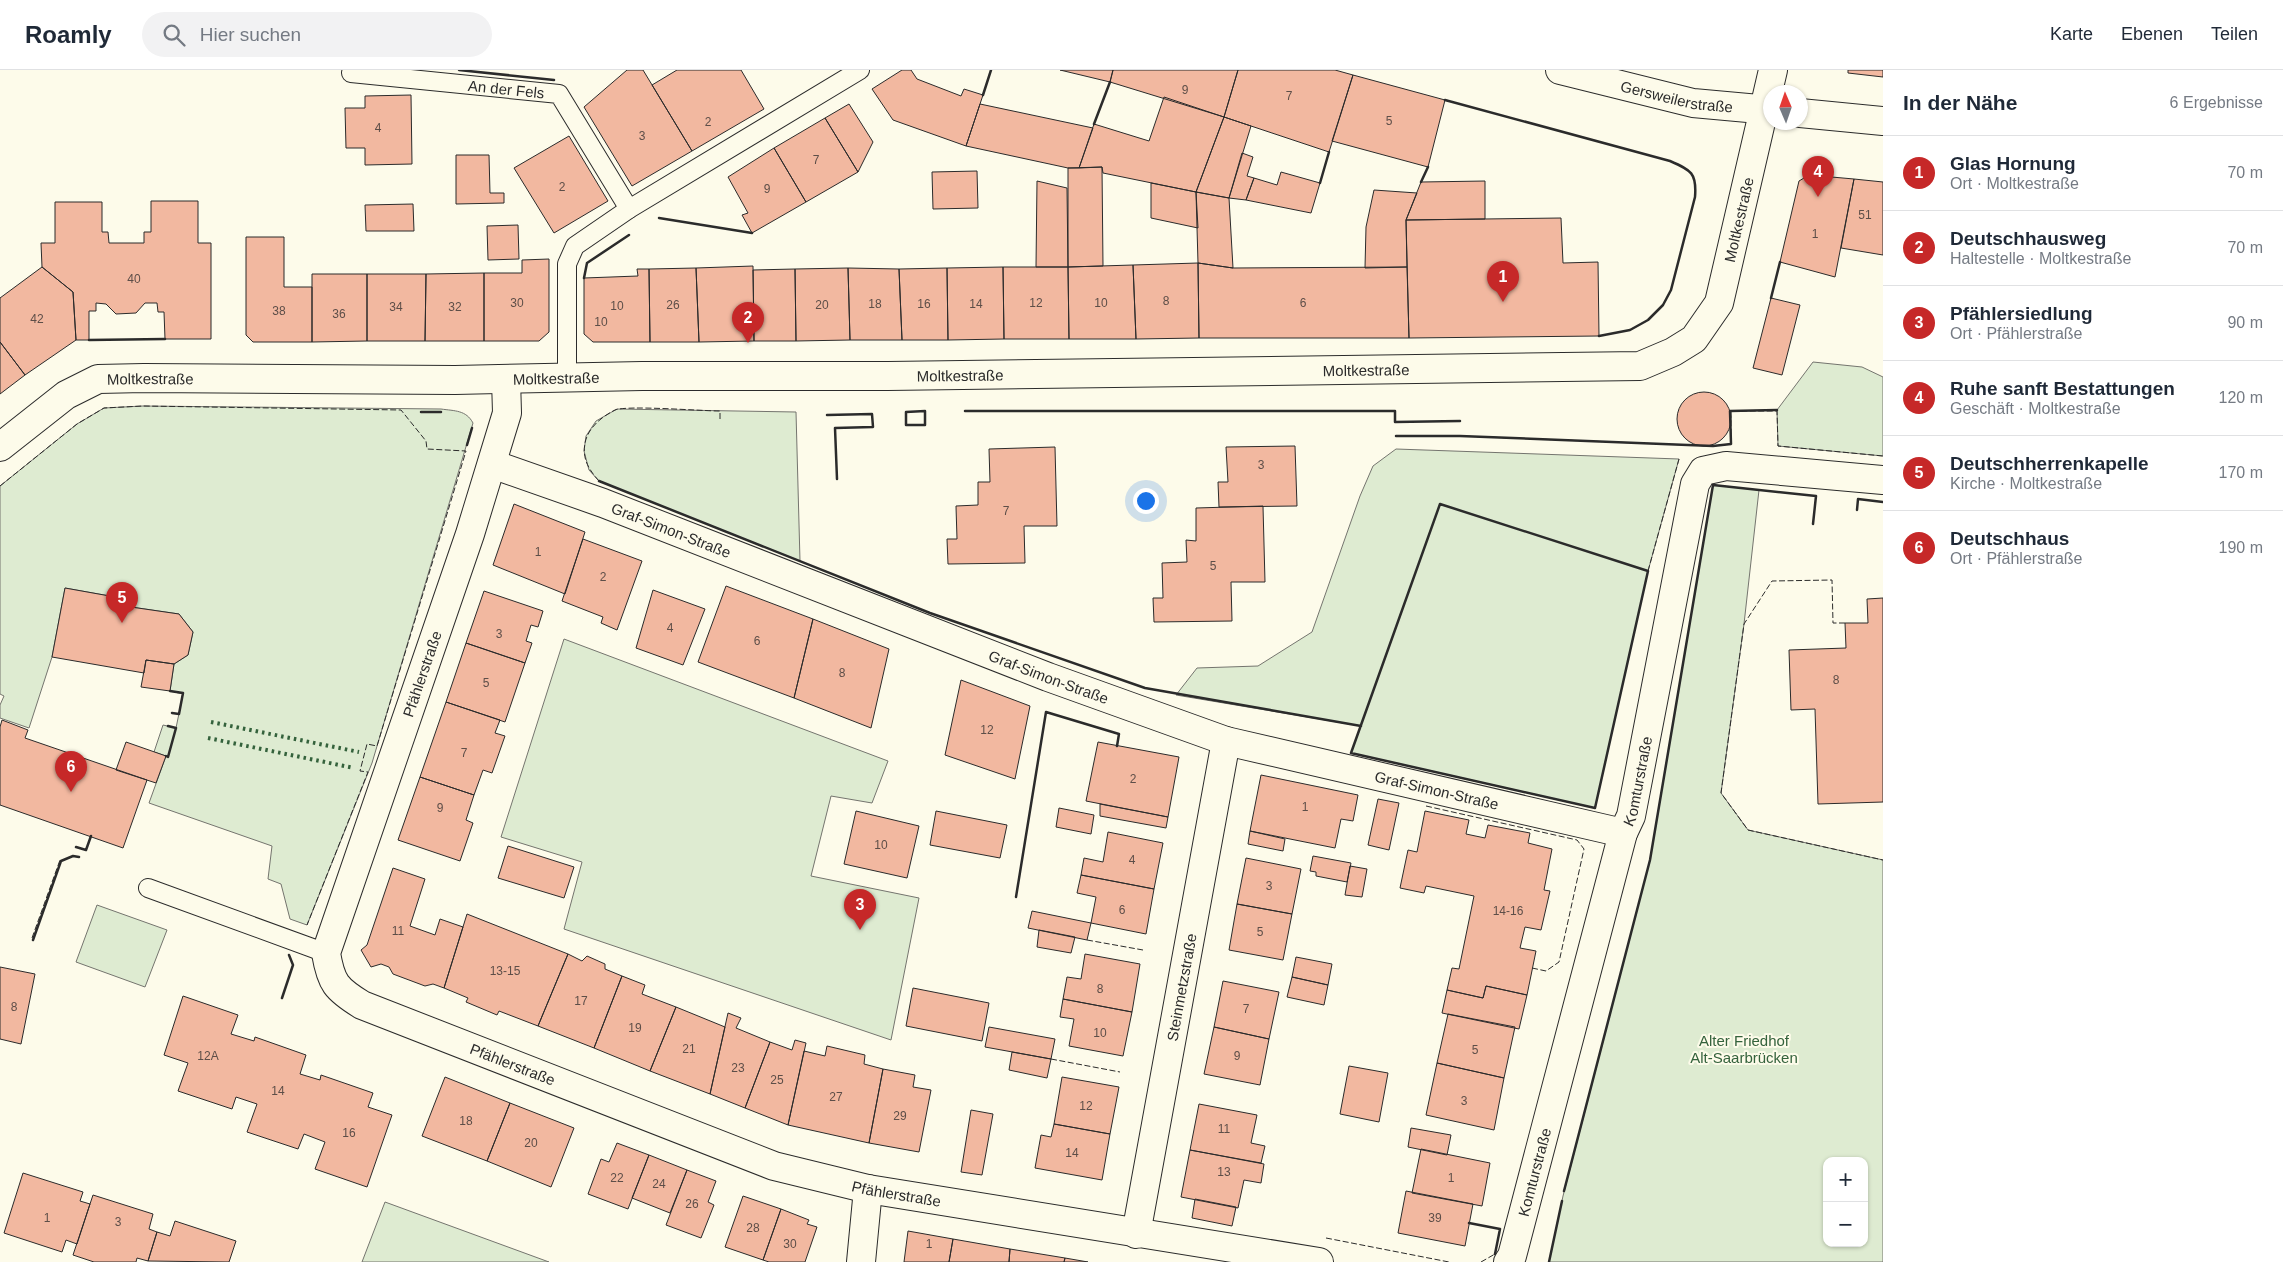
<!DOCTYPE html>
<html lang="de">
<meta charset="utf-8">
<style>
:root{--surface:#fff;--page:#f2f2f3;--text:#1f2937;--muted:#747a83;--line:#e0e1e3;--accent:#c62828}
body{margin:0;font-family:Helvetica,sans-serif;background:var(--page);color:var(--text)}
.controls{position:absolute;right:15px;bottom:15px;display:grid;overflow:hidden;border-radius:10px;box-shadow:0 1px 4px #0004}
.controls button{width:45px;height:45px;display:grid;place-items:center;padding:0;border:0;border-bottom:1px solid var(--line);background:var(--surface);color:var(--text);font:25px sans-serif}
.compass{position:absolute;left:1763px;top:15px;width:45px;height:45px;border-radius:50%;background:var(--surface);box-shadow:0 1px 4px #0004;rotate:358deg}
.you{position:absolute;left:1145px;top:430px;width:18px;height:18px;margin:-12px;border:4px solid #fff;border-radius:50%;background:#1a73e8;box-shadow:0 0 0 8px #1a73e833}
.badge{display:grid;place-items:center;width:32px;height:32px;border-radius:50%;background:var(--accent);color:#fff;font-size:16px;font-weight:700}
.pin{position:absolute;translate:-50% -41px;filter:drop-shadow(0 1px 2px #0008)}
.pin::after{content:'';position:absolute;top:26px;width:18px;height:15px;background:inherit;clip-path:polygon(0 0,100% 0,50% 100%)}
.list{margin:0;padding:0;list-style:none}
h2{display:flex;justify-content:space-between;align-items:center;height:65px;margin:0;padding:0 20px;font-size:21px}
h2 small{font-size:16px;font-weight:400;color:var(--muted)}
.list li{display:grid;grid-template-columns:32px 1fr auto;gap:15px;align-items:center;box-sizing:border-box;height:75px;padding:0 20px;border-top:1px solid var(--line)}
.list b{display:block;font-size:19px;white-space:nowrap}
.list p{margin:0;font-size:16px;white-space:nowrap;color:var(--muted)}
.list em{font-size:16px;font-style:normal;color:var(--muted)}
.icon{flex:none;width:28px;height:28px;fill:none;stroke:currentColor;stroke-width:2;stroke-linecap:round;stroke-linejoin:round}
.map{position:relative;flex:none;width:1883px;height:1192px;overflow:hidden}
header{display:flex;align-items:center;gap:30px;box-sizing:border-box;height:70px;padding:0 25px;background:var(--surface);border-bottom:1px solid var(--line)}
header strong{font-size:24px}
nav{display:flex;gap:28px;margin-inline-start:auto;font-size:18px}
.search{width:350px;height:45px;background:var(--page);display:flex;align-items:center;gap:12px;box-sizing:border-box;padding:0 18px;border-radius:28px;color:var(--muted);font-size:19px}
main{display:flex}
aside{flex:1;background:var(--surface)}
.map>svg:first-child{display:block}
</style>
<header>
<strong>Roamly</strong>
<div class="search"><svg class="icon" aria-label="search" viewBox="0 0 24 24"><circle cx="10" cy="10" r="6"/><path d="M15 15l6 6"/></svg>Hier suchen</div>
<nav><a>Karte</a><a>Ebenen</a><a>Teilen</a></nav>
</header>
<main>
<div class="map">
<svg width="1883" height="1192" viewBox="0 0 1883 1192">
<rect width="100%" height="100%" fill="#fdfbea"/>
<!-- green -->
<path fill="#deebd1" stroke="#74746e" fill-rule="evenodd" d="M1813 292 1862 297 1883 307V386L1778 376 1777 340Z
M143 336 441 339C455 341 466 340 473 353L372 693 307 855 290 849 281 814 268 809 272 776 149 733 166 686 154 682 163 655 176 658 183 624 170 621 174 594 188 585 193 562 179 544 131 537 132 530 65 518 52 587 29 658 0 648V635L4 626 0 624V416L77 354 104 338Z
M617 339 796 342 800 491 599 411 589 400 584 381 586 366 596 351Z
M1396 379 1679 389 1648 501 1595 738 1351 683 1361 656 1176 625 1197 598 1258 596 1312 562 1360 426 1373 396Z
M1713 415 1759 420 1744 554 1721 723 1748 760 1883 790V1192H1549L1563 1126 1650 790ZM1827 1091H1864V1173H1827Z
M564 569 888 691 872 733 831 726 811 806 919 828 891 970 564 859 582 792 501 767Z
M97 835 167 860 145 917 76 892Z
M385 1132 549 1192H362Z"/>
<!-- building -->
<path fill="#f2b8a0" stroke="#2b2b2b" d="M627 0H643L692 81 632 116 584 37Z
M677 0H741L764 39 692 81 652 15Z
M902 0H911L917 9 961 26 964 19 983 25 966 76 893 50 872 19Z
M1060 0H1113L1110 12Z
M1113 0H1238L1224 47 1110 12Z
M1238 0H1335L1353 5 1329 82 1224 47Z
M1848 0H1883V7L1848 3Z
M1353 5 1445 30 1428 97 1332 71Z
M411 25 412 94 365 95V78H346L345 38H365V26Z
M1164 27 1224 47 1196 122 1103 103 1102 97 1079 98 1094 54 1149 71Z
M849 34 873 72 858 102 825 48Z
M980 34 1093 58 1079 98H1068L966 76Z
M1224 47 1251 56 1229 128 1196 122Z
M825 48 858 102 806 132 774 78Z
M569 66 608 131 554 163 514 98Z
M774 78 806 132 752 163 742 145 748 143 728 107Z
M1242 83 1253 87 1247 106 1254 108 1246 130 1229 128Z
M456 85H489L490 123H504V133L456 134Z
M1102 97 1103 196 1068 197V98Z
M977 101 978 138 933 139 932 102Z
M1281 102 1320 113 1311 143 1246 130 1254 108 1277 115Z
M1809 105 1854 109 1835 207 1780 192 1799 111Z
M1854 109 1883 112V185L1841 178Z
M1037 111 1067 118 1068 197H1036Z
M1485 111V149L1406 150 1421 112Z
M1151 113 1196 122 1198 158 1151 148Z
M1374 120 1417 123 1406 150 1407 197 1365 198 1366 157Z
M1196 122 1229 128 1233 198 1198 193Z
M151 131H198V173H211V269H165L164 242H158L157 233H145L136 243 116 244 106 234 96 233V241H89V270H76L73 222 42 197 41 173H55V132H102V162H108L109 173H144V162H151Z
M413 134 414 161H366L365 135Z
M1561 148 1563 193 1598 192 1599 266 1409 268 1406 150Z
M518 155 519 189 488 190 487 156Z
M246 167H284V217H312V272H253L246 265Z
M549 189V262L539 271H484V203H522V190Z
M1198 193 1233 198 1407 197 1409 268H1199Z
M1198 193 1199 268 1136 269 1133 195Z
M1133 195 1136 269H1069L1068 197Z
M753 196 754 271 699 272 696 198Z
M42 197 73 222 76 270 25 305 0 272V228Z
M1003 197 1004 269 948 270 947 198Z
M1003 197H1068L1069 269H1004Z
M696 198 699 272H650L649 199Z
M848 198 899 199 902 270H850Z
M848 198 850 270 796 271 795 199Z
M947 198 948 270H902L899 199Z
M637 199H649L650 272H593L584 264V208L638 206Z
M795 199 796 271H754L753 200Z
M484 203V271H425L426 204Z
M312 204H367V271L312 272Z
M367 204H426L425 271H367Z
M1771 228 1800 235 1782 305 1753 298Z
M0 272 25 305 0 324Z
M1677 349a27 27 0 1 1 54 0a27 27 0 1 1-54 0Z
M1295 376 1297 436 1219 437 1218 412H1228L1226 377Z
M1055 377 1057 456H1024L1025 493 948 494 947 469H957L956 436 978 435V412H990L989 379Z
M514 434 585 462 565 524 493 495Z
M1263 436 1265 512H1231L1232 551 1154 552 1153 528H1163L1162 493 1187 492 1186 470 1196 471V438Z
M583 469 642 491 617 560 601 553 603 547 562 531Z
M726 516 813 549 794 628 698 592Z
M65 518 132 530 131 537 179 544 193 562 188 585 174 594 146 590 144 603 52 587Z
M653 520 705 539 683 595 636 578Z
M484 521 543 541 538 557 531 555 526 571 532 573 525 593 466 573Z
M1883 528V732L1818 734 1815 639 1791 640 1789 580 1846 578 1845 553H1868L1867 529Z
M813 549 889 579 871 658 794 628Z
M466 573 525 593 505 652 446 632Z
M146 590 174 594 170 621 141 617Z
M961 610 1030 636 1015 709 945 685Z
M446 632 500 650 495 663 505 666 492 703 483 700 474 725 420 707Z
M2 650 28 660 25 668 147 710 123 778 0 735V657Z
M126 672 166 686 156 713 116 700Z
M1098 672 1179 687 1168 747 1086 731Z
M1261 705 1358 725 1353 751 1341 749 1335 778 1250 761Z
M420 707 474 725 466 750 473 753 460 791 398 770Z
M1378 729 1399 733 1389 780 1368 775Z
M1100 734 1168 747 1166 758 1100 746Z
M1059 738 1094 745 1091 764 1056 757Z
M856 741 919 756 907 808 844 794Z
M936 741 1007 755 1000 788 930 775Z
M1425 741 1469 750 1466 764 1485 768 1488 755 1530 763 1528 773 1552 779 1544 820 1550 821 1541 860 1525 857 1520 878 1536 881 1527 925 1486 916 1483 928 1447 920 1452 898 1459 899 1474 826 1426 816 1424 823 1400 818 1408 780 1417 782Z
M1250 761 1285 769 1283 781 1248 774Z
M1108 762 1163 773 1154 819 1081 805 1084 788 1103 792Z
M508 776 574 797 564 828 498 808Z
M1313 786 1351 793 1347 812 1316 806V802L1310 801Z
M1246 788 1301 799 1292 844 1237 834Z
M1350 796 1367 799 1362 827 1345 825Z
M393 798 425 809 410 856 435 865 440 849 463 857 444 918 433 914 425 916 393 904 389 897 381 894 371 897 361 880 367 875Z
M1081 805 1154 819 1146 864 1091 853 1096 827 1077 823Z
M1237 834 1292 844 1283 890 1229 880Z
M1032 841 1091 853 1087 870 1028 858Z
M467 844 568 884 538 956 499 941 497 945 466 932 468 928 444 918Z
M1039 860 1075 867 1071 883 1037 877Z
M568 884 582 891 587 886 605 894V899L622 906 594 978 538 956Z
M1085 884 1140 894 1132 942 1063 929 1067 907 1081 909Z
M1296 887 1332 894 1328 915 1292 907Z
M0 897 35 904 21 974 0 969Z
M622 906 645 915 642 924 676 937 650 1001 594 978Z
M1292 907 1328 915 1324 935 1287 927Z
M1223 911 1279 922 1269 969 1214 957Z
M1486 916 1527 925 1519 959 1442 943 1447 920 1483 928Z
M913 918 989 933 982 971 906 956Z
M183 926 238 945 231 964 254 971 255 967 306 985 300 1004 320 1010 321 1005 373 1023 368 1037 392 1045 367 1117 315 1099 325 1072 304 1064 298 1079 247 1062 257 1034 236 1027 232 1039 178 1021 188 993 164 985Z
M1063 929 1132 942 1123 986 1069 976 1074 949 1060 947Z
M676 937 725 957 710 1024 650 1001Z
M728 943 741 948 736 958 770 972 745 1038 710 1024Z
M1448 944 1515 957 1504 1008 1437 993Z
M989 957 1055 969 1051 989 985 977Z
M1214 957 1269 969 1260 1015 1204 1004Z
M795 970 806 973 788 1055 745 1038 770 972 792 980Z
M827 976 865 985 864 994 883 999 869 1073 788 1055 804 981 825 986Z
M1012 982 1051 989 1047 1008 1009 1000Z
M1437 993 1504 1008 1494 1060 1426 1045Z
M1349 996 1388 1003 1379 1052 1340 1044Z
M883 999 915 1005 913 1017 931 1020 919 1082 869 1073Z
M445 1007 510 1033 487 1091 422 1066Z
M1062 1007 1119 1017 1110 1064 1054 1054Z
M510 1033 574 1058 551 1117 487 1091Z
M1199 1034 1257 1045 1251 1073 1265 1076 1261 1093 1190 1080Z
M971 1040 993 1044 982 1105 961 1102Z
M1054 1054 1110 1064 1102 1110 1035 1098 1041 1065 1051 1067Z
M1411 1058 1451 1065 1447 1085 1408 1077Z
M617 1073 649 1085 628 1139 588 1124 601 1089 609 1092Z
M1421 1079 1490 1093 1482 1136 1412 1123Z
M1190 1080 1264 1094 1261 1113 1244 1110 1238 1138 1181 1127Z
M649 1085 687 1100 670 1143 632 1128Z
M687 1100 716 1111 708 1132 714 1135 701 1168 666 1155Z
M23 1103 83 1122 80 1131 90 1134 77 1174 66 1170 62 1182 4 1163Z
M1406 1121 1473 1134 1465 1176 1398 1163Z
M93 1125 153 1144 149 1159 157 1162 148 1191 137 1188 136 1192H94L73 1185Z
M743 1126 781 1139 763 1190 725 1177Z
M1195 1129 1236 1137 1232 1156 1192 1148Z
M781 1139 809 1150 807 1154 817 1157 805 1192H769L763 1190Z
M175 1151 236 1171 229 1192 148 1191 157 1162 170 1166Z
M908 1161 953 1169 949 1192H904Z
M953 1169 1010 1179 1009 1192H949Z
M1010 1179 1065 1188 1064 1192H1009Z
M1065 1188 1088 1192H1064Z"/>
<g fill="none" stroke-linecap="round" stroke-linejoin="round">
<!-- service casing -->
<g stroke="#2b2b2b" stroke-width="20">
<g id="service">
<path id="s1" d="M351 3 559 24 629 139"/>
<path d="M567 308V194L575 176 629 139 860 0"/>
<path d="M148 818 326 883"/>
</g>
</g>
<!-- minor casing -->
<g stroke="#2b2b2b" stroke-width="30">
<g id="minor">
<path id="s2" d="M506 309 507 343 470 464 326 883C331 913 336 919 362 935L774 1096 868 1119 1319 1192"/>
<path id="s3" d="M492 394 603 433 1048 607 1226 671 1623 763"/>
<path id="s4" d="M1136 1164 1226 671"/>
<path d="M861 1192 868 1119"/>
<path id="s5" d="M1508 1192 1512 1186 1623 763 1631 746 1695 414 1703 401 1726 396 1883 410"/>
</g>
</g>
<!-- tertiary casing -->
<g stroke="#2b2b2b" stroke-width="30">
<g id="tertiary">
<path id="s6" d="M0 377 66 325 98 309 144 308 455 310 642 306H888L1640 296 1673 282 1694 269 1719 233 1773 0"/>
</g>
</g>
<!-- secondary casing -->
<g stroke="#2b2b2b" stroke-width="30">
<g id="secondary">
<path id="s7" d="M1560 0 1693 33 1770 40"/>
<path d="M1800 43 1883 51"/>
</g>
</g>
<!-- service -->
<use href="#service" stroke="#fdfbea" stroke-width="18"/>
<!-- minor -->
<use href="#minor" stroke="#fdfbea" stroke-width="28"/>
<!-- tertiary -->
<use href="#tertiary" stroke="#fdfbea" stroke-width="28"/>
<!-- secondary -->
<use href="#secondary" stroke="#fdfbea" stroke-width="28"/>
<!-- hedge -->
<path stroke="#34623c" stroke-width="4" stroke-dasharray="2.5 4" stroke-linecap="butt" d="M211 652 359 682
M208 668 354 698"/>
<!-- fence -->
<path stroke="#2b2b2b" stroke-width="1" stroke-dasharray="6 2.5" stroke-linecap="butt" d="M1460 366 1713 376 1731 374V341H1777L1778 376 1883 386
M599 411C589 400 582 389 585 373 588 358 601 347 615 340 628 335 701 341 720 341V351
M0 416 77 354 104 338 143 336 401 340 426 371 427 379 466 381 377 676 367 674 360 701 368 702 307 855
M1648 501 1679 389
M1845 553H1833L1832 510 1772 511 1744 554 1721 723 1748 760 1883 790
M1426 736 1577 770 1584 779 1559 892 1546 901 1532 898
M32 868 60 790
M1087 870 1143 880
M1051 989 1120 1002
M1326 1168 1449 1192
M1481 1192 1495 1184"/>
<!-- wall -->
<path stroke="#2b2b2b" stroke-width="2.5" d="M459 0 554 10
M983 25 991 0
M1445 30 1670 91C1691 100 1697 103 1695 127L1671 220 1663 235 1648 250 1630 260 1599 266
M1094 54 1110 12
M1421 112 1428 97
M1320 113 1329 82
M659 148 752 163
M584 208 587 193 629 165
M1771 228 1780 192
M89 270 165 269
M925 341V355H906V342Z
M965 341H1395V352L1460 351
M421 342H441
M827 345 872 344 873 357 835 358 837 409
M1396 366H1460L1713 376 1731 374 1730 341 1777 340
M467 375 472 358
M599 411 930 543 1145 618 1361 656
M1440 434 1648 501 1595 738 1351 683Z
M1857 440 1858 429 1883 432
M170 621 183 623 179 644 172 643
M166 686 168 687 176 658 168 656
M76 777 86 780 91 766
M1016 827 1046 642 1119 664 1117 676
M33 870 61 791 73 786 79 787
M282 928 293 895 289 885
M1564 1121 1650 790 1713 415 1816 426 1813 454
M1469 1153 1500 1159 1495 1184
M1549 1192 1562 1131"/>
</g>
<g text-anchor="middle" dominant-baseline="central" stroke-width="4" stroke-linejoin="round" paint-order="stroke">
<!-- number labels -->
<g font-size="12" fill="#5d4e48">
<text x="1185" y="20">9</text>
<text x="1289" y="26">7</text>
<text x="1389" y="51">5</text>
<text x="708" y="52">2</text>
<text x="378" y="58">4</text>
<text x="642" y="66">3</text>
<text x="816" y="90">7</text>
<text x="562" y="117">2</text>
<text x="767" y="119">9</text>
<text x="1865" y="145">51</text>
<text x="1815" y="164">1</text>
<text x="134" y="209">40</text>
<text x="1166" y="231">8</text>
<text x="517" y="233">30</text>
<text x="1036" y="233">12</text>
<text x="1101" y="233">10</text>
<text x="1303" y="233">6</text>
<text x="875" y="234">18</text>
<text x="924" y="234">16</text>
<text x="976" y="234">14</text>
<text x="673" y="235">26</text>
<text x="822" y="235">20</text>
<text x="617" y="236">10</text>
<text x="396" y="237">34</text>
<text x="455" y="237">32</text>
<text x="279" y="241">38</text>
<text x="339" y="244">36</text>
<text x="37" y="249">42</text>
<text x="601" y="252">10</text>
<text x="1261" y="395">3</text>
<text x="1006" y="441">7</text>
<text x="538" y="482">1</text>
<text x="1213" y="496">5</text>
<text x="603" y="507">2</text>
<text x="670" y="558">4</text>
<text x="499" y="564">3</text>
<text x="757" y="571">6</text>
<text x="842" y="603">8</text>
<text x="1836" y="610">8</text>
<text x="486" y="613">5</text>
<text x="987" y="660">12</text>
<text x="464" y="683">7</text>
<text x="1133" y="709">2</text>
<text x="1305" y="737">1</text>
<text x="440" y="738">9</text>
<text x="881" y="775">10</text>
<text x="1132" y="790">4</text>
<text x="1269" y="816">3</text>
<text x="1122" y="840">6</text>
<text x="1508" y="841">14-16</text>
<text x="398" y="861">11</text>
<text x="1260" y="862">5</text>
<text x="505" y="901">13-15</text>
<text x="1100" y="919">8</text>
<text x="581" y="931">17</text>
<text x="14" y="937">8</text>
<text x="1246" y="939">7</text>
<text x="635" y="958">19</text>
<text x="1100" y="963">10</text>
<text x="689" y="979">21</text>
<text x="1475" y="980">5</text>
<text x="208" y="986">12A</text>
<text x="1237" y="986">9</text>
<text x="738" y="998">23</text>
<text x="777" y="1010">25</text>
<text x="278" y="1021">14</text>
<text x="836" y="1027">27</text>
<text x="1464" y="1031">3</text>
<text x="1086" y="1036">12</text>
<text x="900" y="1046">29</text>
<text x="466" y="1051">18</text>
<text x="1224" y="1059">11</text>
<text x="349" y="1063">16</text>
<text x="531" y="1073">20</text>
<text x="1072" y="1083">14</text>
<text x="1224" y="1102">13</text>
<text x="617" y="1108">22</text>
<text x="1451" y="1108">1</text>
<text x="659" y="1114">24</text>
<text x="692" y="1134">26</text>
<text x="47" y="1148">1</text>
<text x="1435" y="1148">39</text>
<text x="118" y="1152">3</text>
<text x="753" y="1158">28</text>
<text x="790" y="1174">30</text>
<text x="929" y="1174">1</text>
</g>
<!-- street labels -->
<g font-size="15" fill="#2b2b2b" stroke="#fdfbea">
<text stroke="none"><textPath href="#s1" startOffset="156">An der Fels</textPath></text>
<text stroke="none"><textPath href="#s7" startOffset="120">Gersweilerstraße</textPath></text>
<text stroke="none"><textPath href="#s6" startOffset="1852">Moltkestraße</textPath></text>
<text stroke="none"><textPath href="#s6" startOffset="1388">Moltkestraße</textPath></text>
<text stroke="none"><textPath href="#s6" startOffset="982">Moltkestraße</textPath></text>
<text stroke="none"><textPath href="#s6" startOffset="578">Moltkestraße</textPath></text>
<text stroke="none"><textPath href="#s6" startOffset="172">Moltkestraße</textPath></text>
<text stroke="none"><textPath href="#s3" startOffset="191">Graf-Simon-Straße</textPath></text>
<text transform="translate(422 604) rotate(-71)">Pfählerstraße</text>
<text stroke="none"><textPath href="#s3" startOffset="596">Graf-Simon-Straße</textPath></text>
<text stroke="none"><textPath href="#s5" startOffset="499">Komturstraße</textPath></text>
<text stroke="none"><textPath href="#s3" startOffset="1001">Graf-Simon-Straße</textPath></text>
<text stroke="none"><textPath href="#s4" startOffset="251">Steinmetzstraße</textPath></text>
<text stroke="none"><textPath href="#s2" startOffset="832">Pfählerstraße</textPath></text>
<text stroke="none"><textPath href="#s5" startOffset="94">Komturstraße</textPath></text>
<text stroke="none"><textPath href="#s2" startOffset="1238">Pfählerstraße</textPath></text>
</g>
<!-- park labels -->
<g font-size="15" fill="#34623c" stroke="#fdfbea">
<text x="1744" y="970">Alter Friedhof<tspan x="1744" dy="17">Alt-Saarbrücken</tspan></text>
</g>
</g>
</svg>
<div class="controls">
<button>+</button>
<button>−</button>
</div>
<svg class="compass" viewBox="-18 -18 36 36"><path d="M0-13l5 13h-10z" fill="#e53935"/><path d="M0 13l5-13h-10z" fill="#747a83"/></svg>
<div class="you"></div>
<div class="pin badge" style="left:1503px;top:232px">1</div>
<div class="pin badge" style="left:748px;top:273px">2</div>
<div class="pin badge" style="left:860px;top:860px">3</div>
<div class="pin badge" style="left:1818px;top:127px">4</div>
<div class="pin badge" style="left:122px;top:553px">5</div>
<div class="pin badge" style="left:71px;top:722px">6</div>
</div>
<aside>
<h2>In der Nähe<small>6 Ergebnisse</small></h2>
<ul class="list">
<li><span class="badge">1</span><div><b>Glas Hornung</b><p>Ort · Moltkestraße</p></div><em>70 m</em></li>
<li><span class="badge">2</span><div><b>Deutschhausweg</b><p>Haltestelle · Moltkestraße</p></div><em>70 m</em></li>
<li><span class="badge">3</span><div><b>Pfählersiedlung</b><p>Ort · Pfählerstraße</p></div><em>90 m</em></li>
<li><span class="badge">4</span><div><b>Ruhe sanft Bestattungen</b><p>Geschäft · Moltkestraße</p></div><em>120 m</em></li>
<li><span class="badge">5</span><div><b>Deutschherrenkapelle</b><p>Kirche · Moltkestraße</p></div><em>170 m</em></li>
<li><span class="badge">6</span><div><b>Deutschhaus</b><p>Ort · Pfählerstraße</p></div><em>190 m</em></li>
</ul>
</aside>
</main>
